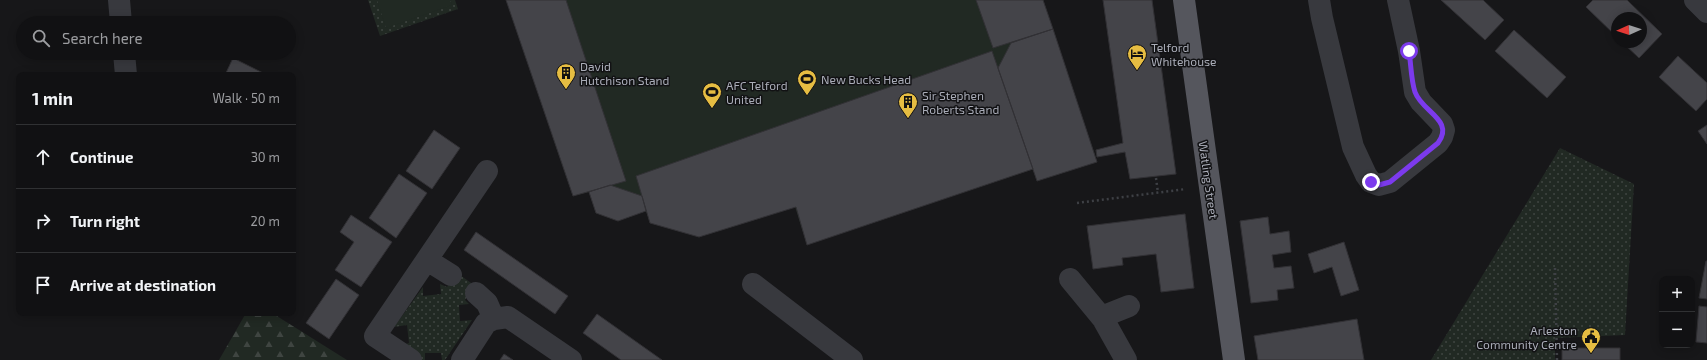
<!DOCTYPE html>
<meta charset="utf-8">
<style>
:root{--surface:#111113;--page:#1e1f21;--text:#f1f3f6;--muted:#9c9da0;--line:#303133}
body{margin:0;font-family:"Exo 2",sans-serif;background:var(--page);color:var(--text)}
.controls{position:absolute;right:12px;bottom:12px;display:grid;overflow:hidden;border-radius:8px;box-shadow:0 2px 10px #0003}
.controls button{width:36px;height:36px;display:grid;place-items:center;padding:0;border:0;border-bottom:1px solid var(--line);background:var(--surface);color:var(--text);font:20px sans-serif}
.compass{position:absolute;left:1611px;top:12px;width:36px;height:36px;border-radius:50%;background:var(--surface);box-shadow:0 2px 10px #0003;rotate:267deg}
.stop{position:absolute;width:12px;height:12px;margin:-9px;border:3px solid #7c3aed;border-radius:50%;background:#fff}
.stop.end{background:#7c3aed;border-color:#fff;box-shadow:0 1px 4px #0008}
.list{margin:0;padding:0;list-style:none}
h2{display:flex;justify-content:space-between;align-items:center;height:52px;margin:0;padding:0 16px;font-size:17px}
h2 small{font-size:13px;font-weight:400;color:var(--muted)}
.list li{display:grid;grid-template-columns:26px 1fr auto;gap:12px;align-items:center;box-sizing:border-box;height:64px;padding:0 16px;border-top:1px solid var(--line)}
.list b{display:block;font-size:15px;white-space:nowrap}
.list em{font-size:13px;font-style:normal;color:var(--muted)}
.icon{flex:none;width:22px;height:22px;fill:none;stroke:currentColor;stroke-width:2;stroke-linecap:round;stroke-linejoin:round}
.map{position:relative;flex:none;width:1707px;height:360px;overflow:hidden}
.search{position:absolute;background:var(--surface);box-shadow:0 2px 10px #0003;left:16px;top:16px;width:280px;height:44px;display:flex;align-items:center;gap:10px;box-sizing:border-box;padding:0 14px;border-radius:22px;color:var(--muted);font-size:15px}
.panel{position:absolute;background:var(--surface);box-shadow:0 2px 10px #0003;left:16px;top:72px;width:280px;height:244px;border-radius:8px}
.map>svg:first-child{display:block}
</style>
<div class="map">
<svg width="1707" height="360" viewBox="0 0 1707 360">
<defs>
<pattern id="grass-dots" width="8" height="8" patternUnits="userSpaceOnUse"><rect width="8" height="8" fill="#212923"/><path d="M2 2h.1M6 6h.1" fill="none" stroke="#3f4541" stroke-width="1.8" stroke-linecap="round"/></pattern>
<pattern id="forest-firs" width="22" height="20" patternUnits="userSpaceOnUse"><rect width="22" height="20" fill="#212923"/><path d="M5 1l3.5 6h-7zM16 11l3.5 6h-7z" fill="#3f4541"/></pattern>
</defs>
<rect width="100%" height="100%" fill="#171719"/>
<!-- grass -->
<path fill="url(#grass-dots)" d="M368 0H455L458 9 380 36Z
M1560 148 1634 184 1625 335 1555 338V360H1431Z
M457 273 474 285 465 300 469 304 459 305 460 321 472 320 445 360H442L441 353H425V360H419L399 346 409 343 407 325 394 327 423 287V296L441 294 440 284 447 287Z"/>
<!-- forest -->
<path fill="url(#forest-firs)" d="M246 313H272L347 360H219Z"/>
<!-- garden -->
<path fill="#212923" d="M377 0H450L452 5 386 28Z
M506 0H1043L1097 162 1037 181 1033 169 807 245 795 207 699 237 650 223 646 211 618 221 596 213 589 192 573 196Z"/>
<!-- building -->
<path fill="#444449" stroke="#323135" d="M506 0H566L626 181 573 196Z
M976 0H1043L1053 29 993 48Z
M1103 0H1152L1176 174 1130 179 1125 152 1097 157 1096 150 1123 143Z
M1441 0H1483L1504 20 1485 40Z
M1593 0H1627L1662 34 1639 58 1622 42H1641V18H1617V37L1586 7Z
M1053 29 1097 162 1037 181 998 68 1011 43Z
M1514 30 1566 77 1547 98 1495 51Z
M992 51 1033 169 807 245 796 207 699 237 650 223 636 176Z
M1678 56 1707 83V99L1696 111 1659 77Z
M233 58 267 75H225Z
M1707 125V144L1698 131Z
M434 130 460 148 432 189 406 171Z
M399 174 427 193 396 238 369 218Z
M610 185 642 196 646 211 618 221 596 213 589 192Z
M1185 214 1194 288 1161 292 1156 254 1122 258 1123 265 1093 269 1087 226Z
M351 215 392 242 361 287 335 270 354 242 340 232Z
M1268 217 1270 234 1289 231 1291 252 1272 255 1274 268 1291 266 1294 288 1277 290 1278 300 1251 303 1240 221Z
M476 232 568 296 555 314 464 250Z
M1344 242 1359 290 1341 296 1332 267 1314 273 1308 254Z
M1706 261H1707V299L1699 298Z
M336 279 359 295 329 339 306 323Z
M1699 306 1707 307V343L1696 342Z
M597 314 662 360H621L583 333Z
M1357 319 1364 360H1258L1254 336Z
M1562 348H1620V360H1562Z
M504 354 513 360H500Z"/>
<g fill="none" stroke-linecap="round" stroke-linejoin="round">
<!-- path -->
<path stroke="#3e4045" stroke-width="2.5" stroke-dasharray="2 3" stroke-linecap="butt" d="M1156 178 1158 193
M1077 203 1186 189
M1555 268 1557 360"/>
<!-- minor -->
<path stroke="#38393e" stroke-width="22" d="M119 0 121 23
M1319 0 1322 18 1353 147 1366 175 1371 182 1379 185 1390 182 1438 143 1442 137 1444 130 1442 124 1421 102 1415 92 1409 51 1398 0
M1695 0 1707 12
M124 53 126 75
M427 260 451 275
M1070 279 1103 319 1126 360
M753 284 852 360
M476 293 487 303 494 319
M1103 319 1109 314 1129 306
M411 360 375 336 487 171
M462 360 486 323 494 319 508 317 571 360"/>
<!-- major -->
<path stroke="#55565d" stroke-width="22" d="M1184 0 1234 360"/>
</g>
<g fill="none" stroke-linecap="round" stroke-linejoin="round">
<!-- route -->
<path stroke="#7c3aed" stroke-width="5" d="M1371 182 1379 185 1390 182 1438 143C1455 120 1422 112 1415 92 1411 80 1411 64 1409 51"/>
</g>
<!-- icons -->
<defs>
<g id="hotel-pin" transform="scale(1)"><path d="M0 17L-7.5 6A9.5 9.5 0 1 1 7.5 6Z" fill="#e6bd42" stroke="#121214"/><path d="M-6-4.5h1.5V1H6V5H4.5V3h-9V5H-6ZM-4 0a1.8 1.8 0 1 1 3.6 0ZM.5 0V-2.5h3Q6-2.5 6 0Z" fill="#111"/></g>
<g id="building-pin" transform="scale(1)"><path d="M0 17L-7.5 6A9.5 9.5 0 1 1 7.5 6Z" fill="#e6bd42" stroke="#121214"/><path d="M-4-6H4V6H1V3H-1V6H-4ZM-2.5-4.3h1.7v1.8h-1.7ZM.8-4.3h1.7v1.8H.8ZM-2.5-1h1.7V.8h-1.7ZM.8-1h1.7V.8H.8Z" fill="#111"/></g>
<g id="stadium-pin" transform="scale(1)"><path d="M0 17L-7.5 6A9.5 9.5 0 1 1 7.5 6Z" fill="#e6bd42" stroke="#121214"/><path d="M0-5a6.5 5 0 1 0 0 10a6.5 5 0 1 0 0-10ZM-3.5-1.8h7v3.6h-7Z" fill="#111"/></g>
<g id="civic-pin" transform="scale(1)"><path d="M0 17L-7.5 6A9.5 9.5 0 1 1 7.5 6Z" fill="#e6bd42" stroke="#121214"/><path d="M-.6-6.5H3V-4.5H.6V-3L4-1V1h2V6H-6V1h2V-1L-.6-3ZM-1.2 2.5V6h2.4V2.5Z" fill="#111"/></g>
</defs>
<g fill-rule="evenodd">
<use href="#hotel-pin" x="1137" y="54"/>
<use href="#building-pin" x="566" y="73"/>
<use href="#stadium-pin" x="807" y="79"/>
<use href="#stadium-pin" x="712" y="92"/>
<use href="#building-pin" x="908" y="102"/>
<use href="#civic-pin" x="1591" y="337"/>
</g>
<g text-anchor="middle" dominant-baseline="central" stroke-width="3" stroke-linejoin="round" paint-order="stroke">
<!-- poi labels -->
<g font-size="12" fill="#aaadb8" stroke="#121214" text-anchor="start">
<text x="1151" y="47">Telford<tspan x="1151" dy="14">Whitehouse</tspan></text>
<text x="580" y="66">David<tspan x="580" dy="14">Hutchison Stand</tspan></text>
<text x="821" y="79">New Bucks Head</text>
<text x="726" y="85">AFC Telford<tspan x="726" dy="14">United</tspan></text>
<text x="922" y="95">Sir Stephen<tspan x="922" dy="14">Roberts Stand</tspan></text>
<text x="1577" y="330" text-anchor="end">Arleston<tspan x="1577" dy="14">Community Centre</tspan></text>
</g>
<!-- street labels -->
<g font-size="12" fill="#aaadb8" stroke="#121214">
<text transform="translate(1209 180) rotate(82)">Watling Street</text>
</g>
</g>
</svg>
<div class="controls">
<button>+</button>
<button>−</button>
</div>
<svg class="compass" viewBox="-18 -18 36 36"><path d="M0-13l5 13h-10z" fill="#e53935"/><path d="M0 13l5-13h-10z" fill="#9c9da0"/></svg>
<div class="stop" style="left:1409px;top:51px"></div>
<div class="stop end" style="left:1371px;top:182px"></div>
<div class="search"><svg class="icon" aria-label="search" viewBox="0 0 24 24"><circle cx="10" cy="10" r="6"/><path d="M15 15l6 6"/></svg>Search here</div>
<section class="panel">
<h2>1 min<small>Walk · 50 m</small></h2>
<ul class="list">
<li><svg class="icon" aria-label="ahead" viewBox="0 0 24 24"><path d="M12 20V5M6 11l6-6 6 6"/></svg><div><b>Continue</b></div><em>30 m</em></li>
<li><svg class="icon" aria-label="right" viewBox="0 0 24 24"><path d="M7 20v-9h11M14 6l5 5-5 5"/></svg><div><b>Turn right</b></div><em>20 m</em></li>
<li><svg class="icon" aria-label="arrive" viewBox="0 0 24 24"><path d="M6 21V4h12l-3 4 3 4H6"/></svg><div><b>Arrive at destination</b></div></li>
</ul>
</section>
</div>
